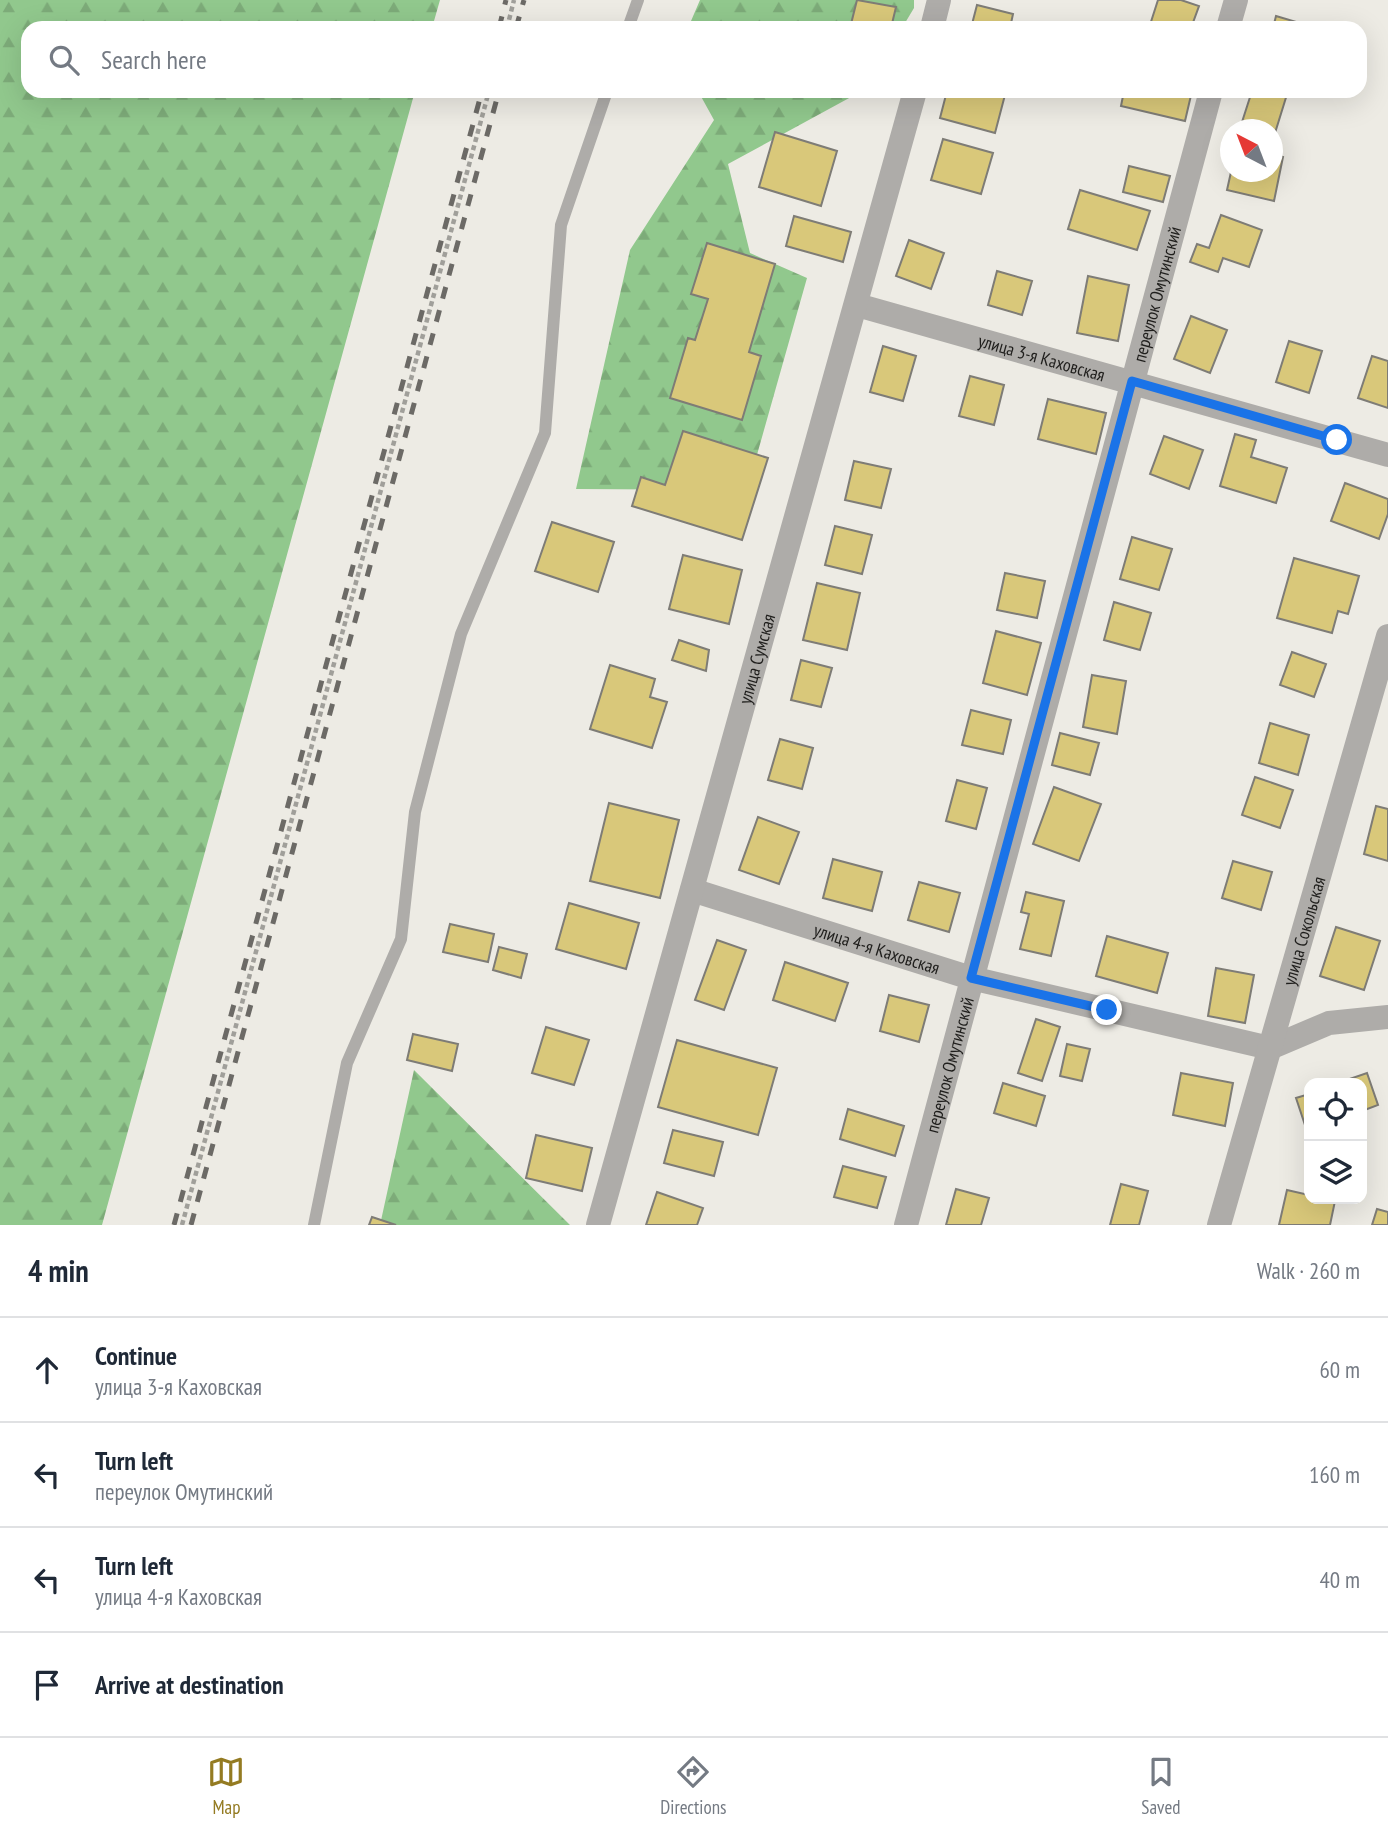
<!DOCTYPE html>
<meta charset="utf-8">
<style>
:root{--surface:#fff;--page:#f2f2f3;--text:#1f2937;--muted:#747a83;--line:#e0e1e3;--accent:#947b22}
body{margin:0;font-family:"PT Sans Narrow",sans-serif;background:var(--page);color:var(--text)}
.controls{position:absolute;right:21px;bottom:21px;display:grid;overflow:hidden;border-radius:14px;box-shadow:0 7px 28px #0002}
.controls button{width:63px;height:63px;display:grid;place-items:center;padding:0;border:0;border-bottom:2px solid var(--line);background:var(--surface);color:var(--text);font:35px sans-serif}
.compass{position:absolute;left:1220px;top:119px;width:63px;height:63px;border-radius:50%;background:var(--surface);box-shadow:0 7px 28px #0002;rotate:318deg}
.stop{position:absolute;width:21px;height:21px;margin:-16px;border:5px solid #1a73e8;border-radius:50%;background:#fff}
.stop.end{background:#1a73e8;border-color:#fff;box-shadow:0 2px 7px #0008}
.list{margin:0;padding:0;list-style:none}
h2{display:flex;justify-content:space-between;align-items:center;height:91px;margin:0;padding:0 28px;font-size:30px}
h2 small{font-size:23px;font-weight:400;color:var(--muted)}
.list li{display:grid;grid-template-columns:46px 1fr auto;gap:21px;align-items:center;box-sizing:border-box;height:105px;padding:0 28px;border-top:2px solid var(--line)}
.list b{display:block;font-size:26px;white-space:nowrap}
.list p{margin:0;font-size:23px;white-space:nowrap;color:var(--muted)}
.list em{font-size:23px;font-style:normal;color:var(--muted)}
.icon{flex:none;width:38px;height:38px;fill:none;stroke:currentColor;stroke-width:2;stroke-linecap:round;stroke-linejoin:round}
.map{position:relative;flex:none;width:1388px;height:1225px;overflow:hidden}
.search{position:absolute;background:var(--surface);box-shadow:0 7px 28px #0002;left:21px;right:21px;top:21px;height:77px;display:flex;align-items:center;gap:18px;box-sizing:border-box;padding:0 24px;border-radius:21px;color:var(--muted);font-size:26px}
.sheet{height:511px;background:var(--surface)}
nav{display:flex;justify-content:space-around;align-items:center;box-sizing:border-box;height:98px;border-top:2px solid var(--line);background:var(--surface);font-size:19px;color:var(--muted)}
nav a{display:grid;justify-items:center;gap:4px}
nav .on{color:var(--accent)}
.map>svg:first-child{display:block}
</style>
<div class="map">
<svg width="1388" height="1225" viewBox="0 0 1388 1225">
<defs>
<pattern id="forest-firs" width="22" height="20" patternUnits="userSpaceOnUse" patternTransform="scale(1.75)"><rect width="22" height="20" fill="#91c88d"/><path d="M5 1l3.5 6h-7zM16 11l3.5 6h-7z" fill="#7dab79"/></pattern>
</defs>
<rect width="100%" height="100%" fill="#edebe4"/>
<!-- forest -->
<path fill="url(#forest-firs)" d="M0 0H440L432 28H28V91H415L102 1225H0Z
M700 0H914V8L902 28H688Z
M698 91H862L728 164 750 253 807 278 747 490 576 489 630 250 714 120Z
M414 1070 570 1225H380Z"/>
<!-- building -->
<path fill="#d9c87a" stroke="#7e7c76" stroke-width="2" d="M857 0 896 7 891 28H850Z
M1158 0H1181L1199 6 1191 28H1149Z
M977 5 1013 14 1010 28H971Z
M1276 16 1310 26 1309 28H1273Z
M947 91H1006L995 133 940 118Z
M1124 91H1192L1185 121 1121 106Z
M1252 91H1288L1275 133 1242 122Z
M775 132 837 151 821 206 759 187Z
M943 139 993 153 981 194 931 180Z
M1272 154 1283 157 1274 201 1227 190 1231 172H1272Z
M1129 166 1170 176 1163 202 1123 192Z
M1080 190 1150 211 1137 250 1068 229Z
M1221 215 1262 230 1249 267 1223 258 1218 272 1190 262 1197 244 1209 248Z
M794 216 851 232 843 262 786 246Z
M909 240 944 253 931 289 896 276Z
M707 243 775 264 749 352 761 356 742 420 670 398 688 338 695 340 708 299 691 294Z
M997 271 1032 281 1022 315 988 305Z
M1088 276 1129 285 1118 341 1077 333Z
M1191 316 1227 330 1210 373 1174 359Z
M1289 341 1322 351 1309 393 1276 382Z
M883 346 916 356 903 401 870 392Z
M1372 356 1388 361V408L1358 398Z
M970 376 1004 385 994 425 959 416Z
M1048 399 1106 413 1096 454 1038 439Z
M683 431 768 458 742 540 632 506 641 477 665 485Z
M1235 434 1256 440 1251 457 1287 468 1276 503 1220 486Z
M1164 436 1203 450 1189 489 1150 474Z
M854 461 891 469 881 508 845 500Z
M1345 483 1388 499V514L1379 539 1331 521Z
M552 522 614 542 598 592 535 571Z
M835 526 872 535 862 574 825 565Z
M1132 537 1172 549 1159 590 1120 579Z
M683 555 742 570 729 624 669 609Z
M1294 558 1359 576 1348 614 1338 611 1332 633 1277 618Z
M1005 573 1045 581 1037 618 997 610Z
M817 583 860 593 847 650 803 640Z
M1114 602 1151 613 1140 650 1104 640Z
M996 631 1041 643 1027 695 983 683Z
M679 640 709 650 706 671 672 660Z
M1292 652 1326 664 1314 697 1280 685Z
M801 660 832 668 821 707 791 700Z
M610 665 655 679 650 697 667 702 652 748 590 729Z
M1092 675 1126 681 1117 734 1083 727Z
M971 710 1011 720 1003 754 962 745Z
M1270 723 1309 735 1298 775 1259 763Z
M1060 733 1099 743 1090 775 1052 765Z
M780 739 813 748 802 789 768 780Z
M1255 777 1293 790 1280 828 1242 815Z
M957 780 987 788 976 829 946 821Z
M1054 787 1101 804 1079 861 1033 844Z
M609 803 679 820 660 898 590 881Z
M1376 806 1388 809V861L1364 854Z
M758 817 799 832 779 884 739 870Z
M833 859 882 872 872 911 823 898Z
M1233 861 1272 872 1261 910 1222 898Z
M919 882 960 893 949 932 908 920Z
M1026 892 1064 901 1051 956 1020 949 1029 914 1021 912Z
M569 903 639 923 626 969 556 949Z
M450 924 494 934 488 962 443 952Z
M1336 927 1380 941 1364 990 1320 976Z
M1107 936 1168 953 1157 993 1096 976Z
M717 940 746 950 724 1010 695 1000Z
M499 947 527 954 521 978 493 970Z
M785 962 848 983 835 1021 773 1000Z
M1216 968 1254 975 1245 1023 1208 1016Z
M889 995 929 1005 919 1042 880 1031Z
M1036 1019 1060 1027 1042 1081 1018 1073Z
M546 1027 589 1040 574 1085 532 1073Z
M413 1034 458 1044 452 1071 407 1060Z
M677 1040 777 1068 758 1135 658 1107Z
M1067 1044 1090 1049 1082 1081 1060 1076Z
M1181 1073 1233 1083 1225 1126 1173 1115Z
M1367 1073 1378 1105 1362 1111V1083H1338Z
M1003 1083 1045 1096 1036 1126 994 1113Z
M1309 1094V1130L1307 1131 1296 1098Z
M848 1109 904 1126 895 1156 840 1139Z
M673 1130 723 1142 714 1176 664 1163Z
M536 1135 592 1148 582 1191 526 1178Z
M843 1166 886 1177 877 1208 834 1197Z
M1121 1184 1148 1191 1139 1225H1110Z
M956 1189 989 1198 981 1225H946Z
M1287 1190 1309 1195V1199L1335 1201 1330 1225H1279Z
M657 1192 703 1208 697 1225H646Z
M1377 1209 1388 1212V1225H1372Z
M372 1217 396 1225H369Z"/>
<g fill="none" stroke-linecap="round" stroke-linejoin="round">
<!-- path -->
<path stroke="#a09f9a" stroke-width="4.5" stroke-dasharray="5 3.5" stroke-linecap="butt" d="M507 28 514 0
M182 1225 489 91"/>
<!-- service -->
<path stroke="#aeaca9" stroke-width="12" d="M628 28 638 0
M314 1225 347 1063 401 939 415 812 461 634 545 433 561 225 607 91"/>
<!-- minor -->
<g stroke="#aeaca9" stroke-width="24">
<path d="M932 28 939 0"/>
<path d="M1228 28 1236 0"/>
<path id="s1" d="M857 305 1388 455"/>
<path id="s2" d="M692 890 971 978 1270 1048 1329 1023 1388 1017"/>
<path id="s3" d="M598 1225 915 91"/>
<path id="s4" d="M906 1225 1211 91"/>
<path id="s5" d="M1219 1225 1388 636"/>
</g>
<!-- rail -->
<path stroke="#6c6a66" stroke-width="5" stroke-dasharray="12 12" stroke-linecap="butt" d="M499 28 506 0
M516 28 524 0
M174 1225 482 91
M191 1225 499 91"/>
</g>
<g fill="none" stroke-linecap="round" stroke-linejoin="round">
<!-- route -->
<path stroke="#1a73e8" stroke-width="9" d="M1107 1010 971 978 1132 381 1337 440"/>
</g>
<g text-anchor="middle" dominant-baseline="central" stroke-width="6" stroke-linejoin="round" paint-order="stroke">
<!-- street labels -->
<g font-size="18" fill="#1f1e1c" stroke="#fff">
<text stroke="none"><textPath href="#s4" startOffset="964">переулок Омутинский</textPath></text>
<text stroke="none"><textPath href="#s1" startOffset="192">улица 3-я Каховская</textPath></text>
<text stroke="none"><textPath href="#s3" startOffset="588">улица Сумская</textPath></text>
<text stroke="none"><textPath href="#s5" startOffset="306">улица Сокольская</textPath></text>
<text stroke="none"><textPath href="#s2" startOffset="194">улица 4-я Каховская</textPath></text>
<text stroke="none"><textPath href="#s4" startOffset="166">переулок Омутинский</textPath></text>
</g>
</g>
</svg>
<div class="controls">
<button><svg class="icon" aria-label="locate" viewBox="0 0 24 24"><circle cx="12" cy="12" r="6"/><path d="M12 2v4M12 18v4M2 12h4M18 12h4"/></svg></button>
<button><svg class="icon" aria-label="layers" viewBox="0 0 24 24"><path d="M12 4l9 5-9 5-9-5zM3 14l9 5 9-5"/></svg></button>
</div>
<svg class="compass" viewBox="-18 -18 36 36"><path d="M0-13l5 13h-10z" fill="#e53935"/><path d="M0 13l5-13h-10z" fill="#747a83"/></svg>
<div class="stop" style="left:1337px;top:440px"></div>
<div class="stop end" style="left:1107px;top:1010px"></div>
<div class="search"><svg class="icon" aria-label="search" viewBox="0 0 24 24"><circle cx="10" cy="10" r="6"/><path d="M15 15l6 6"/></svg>Search here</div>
</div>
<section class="sheet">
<h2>4 min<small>Walk · 260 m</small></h2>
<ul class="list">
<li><svg class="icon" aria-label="ahead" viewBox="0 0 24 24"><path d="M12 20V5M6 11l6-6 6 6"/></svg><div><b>Continue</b><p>улица 3-я Каховская</p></div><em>60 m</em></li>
<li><svg class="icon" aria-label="left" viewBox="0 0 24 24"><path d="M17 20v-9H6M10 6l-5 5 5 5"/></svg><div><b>Turn left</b><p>переулок Омутинский</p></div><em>160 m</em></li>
<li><svg class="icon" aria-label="left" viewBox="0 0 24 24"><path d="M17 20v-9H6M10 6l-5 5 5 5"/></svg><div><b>Turn left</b><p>улица 4-я Каховская</p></div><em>40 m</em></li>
<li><svg class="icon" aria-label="arrive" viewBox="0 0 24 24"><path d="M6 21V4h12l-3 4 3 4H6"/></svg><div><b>Arrive at destination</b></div></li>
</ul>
</section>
<nav>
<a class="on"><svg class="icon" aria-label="map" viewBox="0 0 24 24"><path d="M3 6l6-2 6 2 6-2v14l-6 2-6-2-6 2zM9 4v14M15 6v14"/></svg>Map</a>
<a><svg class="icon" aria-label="directions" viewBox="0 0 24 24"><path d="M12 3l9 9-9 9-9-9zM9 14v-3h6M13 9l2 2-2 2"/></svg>Directions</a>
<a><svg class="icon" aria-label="saved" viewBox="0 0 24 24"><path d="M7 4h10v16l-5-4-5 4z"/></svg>Saved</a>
</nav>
